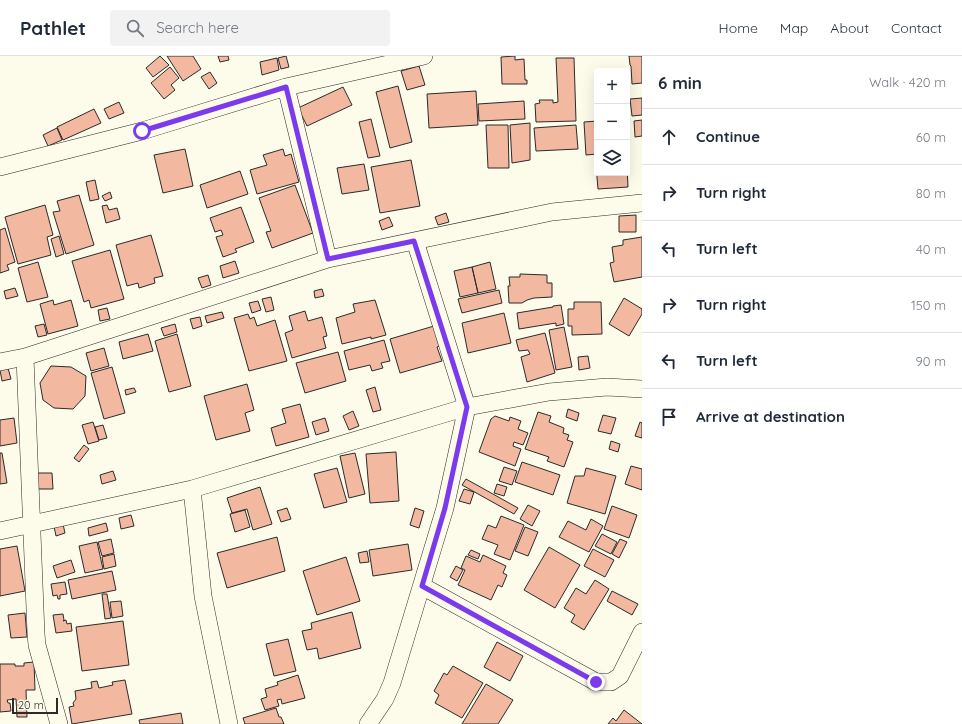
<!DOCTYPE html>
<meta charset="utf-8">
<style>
:root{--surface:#fff;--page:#f2f2f3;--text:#1f2937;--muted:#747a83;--line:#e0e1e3}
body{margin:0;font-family:Quicksand,sans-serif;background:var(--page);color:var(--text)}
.controls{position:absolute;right:12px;top:12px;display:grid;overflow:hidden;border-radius:4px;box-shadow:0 4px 16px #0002}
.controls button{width:36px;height:36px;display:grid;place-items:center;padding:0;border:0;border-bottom:1px solid var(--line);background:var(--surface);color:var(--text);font:20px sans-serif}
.scale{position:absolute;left:12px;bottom:10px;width:46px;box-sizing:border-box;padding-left:4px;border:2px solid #2b2b2b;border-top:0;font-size:11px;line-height:14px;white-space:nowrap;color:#2b2b2b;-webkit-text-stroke:3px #fdfbea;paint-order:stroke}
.stop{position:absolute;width:12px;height:12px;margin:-9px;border:3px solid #7c3aed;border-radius:50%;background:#fff}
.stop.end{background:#7c3aed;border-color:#fff;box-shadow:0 1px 4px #0008}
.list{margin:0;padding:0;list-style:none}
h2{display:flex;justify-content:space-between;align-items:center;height:52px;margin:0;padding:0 16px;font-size:17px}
h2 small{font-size:13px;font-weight:400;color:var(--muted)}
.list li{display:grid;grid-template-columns:26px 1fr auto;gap:12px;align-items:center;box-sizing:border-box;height:56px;padding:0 16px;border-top:1px solid var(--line)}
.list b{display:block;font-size:15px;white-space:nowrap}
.list em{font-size:13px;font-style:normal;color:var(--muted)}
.icon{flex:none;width:22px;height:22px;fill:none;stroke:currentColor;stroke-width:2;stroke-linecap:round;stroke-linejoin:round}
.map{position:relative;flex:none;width:642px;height:668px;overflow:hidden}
header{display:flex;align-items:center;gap:24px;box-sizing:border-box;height:56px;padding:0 20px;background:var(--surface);border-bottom:1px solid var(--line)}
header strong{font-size:19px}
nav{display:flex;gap:22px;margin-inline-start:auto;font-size:14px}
.search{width:280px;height:36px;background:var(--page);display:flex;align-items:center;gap:10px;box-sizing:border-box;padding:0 14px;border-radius:4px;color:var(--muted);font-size:15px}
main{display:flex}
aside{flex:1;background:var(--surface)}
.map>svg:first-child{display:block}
</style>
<header>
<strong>Pathlet</strong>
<div class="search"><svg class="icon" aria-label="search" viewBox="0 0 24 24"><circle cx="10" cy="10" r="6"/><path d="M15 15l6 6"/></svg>Search here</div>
<nav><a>Home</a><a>Map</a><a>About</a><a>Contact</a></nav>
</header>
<main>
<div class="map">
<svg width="642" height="668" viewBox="0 0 642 668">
<rect width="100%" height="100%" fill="#fdfbea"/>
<!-- building -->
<path fill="#f2b8a0" stroke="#2b2b2b" d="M160 0 169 9 153 21 146 12Z
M167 0H193L201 13 183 25Z
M218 0H228L229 4 220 6Z
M286 0 289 11 281 13 278 2Z
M515 0V4L524 3 525 24H527V28H502L501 1Z
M629 0H642V27L632 28 631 10 630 9Z
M277 2 279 14 262 19 260 6Z
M556 2H574L576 65 536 66 535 48 540 47 539 44H553V47L558 46Z
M419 10 425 29 407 34 401 15Z
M170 11 179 22 171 29 175 34 164 43 151 27Z
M210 16 217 27 209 33 201 21Z
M398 30 412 86 390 92 376 36Z
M343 31 352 49 307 70 298 52Z
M476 35 478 69 429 72 427 38Z
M642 42V59L632 60 630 43Z
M524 45 525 63 479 65 478 48Z
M119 46 124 57 109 63 104 53Z
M94 53 101 67 63 84 57 71Z
M371 63 380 100 368 102 359 66Z
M642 64V80L635 81 634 65Z
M597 65V98L586 99 584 66Z
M530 67V104L512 107 510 69Z
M486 69H508L509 112H488Z
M576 69 578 93 536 95 534 72Z
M57 72 62 84 48 90 43 79Z
M185 93 193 130 163 137 154 99Z
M283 93 285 100 291 98 299 126 257 138 250 114 267 109 263 99Z
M411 104 420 150 380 157 371 111Z
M364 108 369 134 342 138 337 112Z
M597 108V117H627V110L628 131 598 133 596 109Z
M240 115 248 138 207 152 200 129Z
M95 124 99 143 90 145 86 126Z
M295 129 313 177 272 192 266 176 271 175 259 142Z
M110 136 112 142 105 145 102 140Z
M79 139 94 189 66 198 53 156 60 155 57 145Z
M45 149 53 179 47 181 51 199 18 208 5 161Z
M107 149 109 154 117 152 120 163 106 167 102 150Z
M241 151 254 186 235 193 237 196 223 201 216 181 223 179 221 174 215 176 210 162Z
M446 157 449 166 438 169 435 161Z
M636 159V176H619V160Z
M389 161 393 170 382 174 379 165Z
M5 172 15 206 7 209 9 214 0 217V174Z
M151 179 163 220 154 222 155 227 139 232 138 227 127 230 116 189Z
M59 180 64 198 56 201 51 183Z
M642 181V221L614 226 610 207 614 206 612 191 623 189V184Z
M110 194 124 243 91 252 89 244 84 246 72 205Z
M235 205 239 217 223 222 220 210Z
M38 206 48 241 27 246 18 212Z
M490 206 496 233 478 237 472 211Z
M472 211 478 237 460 241 454 215Z
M520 218 547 219V227H552V241L534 242 527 244 522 247H509L508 230H510L509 221H520Z
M208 219 211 229 202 232 198 222Z
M15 232 18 240 6 243 4 235Z
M322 233 324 240 315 242 314 235Z
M499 234 502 247 462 257 458 243Z
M271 241 274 254 266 256 262 243Z
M624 242 642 253V258L629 280 609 268Z
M53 244 54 249 71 244 78 270 48 278 40 248Z
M375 244 386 279 371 283V281L342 288 336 262 355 256 353 248Z
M258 245 261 254 252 257 249 247Z
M574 246H601L602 278 572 279V270H568V253H574Z
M561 249 564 268 556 270V267L519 273 517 257 553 251V250Z
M107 252 110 263 100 265 98 254Z
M305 255 308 265 322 261 327 280 323 281 326 292 292 302 285 277 293 274 289 260Z
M222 256 224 262 207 267 205 260Z
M504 257 511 287 468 297 462 267Z
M248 258 250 263 254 261 257 270 275 264 287 305 249 315 234 262Z
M200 261 202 270 193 273 190 263Z
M44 268 47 279 38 281 35 270Z
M175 268 177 276 164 280 161 272Z
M434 270 440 290 437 291 442 305 400 317 390 283Z
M564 271 572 311 556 314 549 274Z
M545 277 555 317 527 326 521 301 530 298 528 294 519 295 516 284Z
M148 278 153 295 123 303 119 286Z
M177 278 191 330 169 336 155 285Z
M384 284 390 305 381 307 383 312 372 315 370 309 349 314 344 295Z
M104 292 109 310 91 315 86 297Z
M338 296 346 325 305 337 296 307Z
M588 300 590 312 579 314 578 301Z
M51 310 71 311 86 320 85 340 73 353 54 352 43 344 40 327Z
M112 311 125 357 104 363 91 317Z
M8 312 11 323 2 325 0 314Z
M247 328 254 354 245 357 250 375 216 384 204 340Z
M375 331 381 354 373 356 366 334Z
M134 332 136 336 126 339 125 334Z
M300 348 309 381 276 390 271 372 286 367 282 353Z
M568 353 579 357 577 365 566 361Z
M353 355 359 370 349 374 343 360Z
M538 356 551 360 549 366 564 372 563 377 569 379 567 384 573 386 564 411 547 405 549 401 525 393Z
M603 359 616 362 611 378 598 375Z
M495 360 509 365 510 361 521 365 518 373 528 377 523 389 514 386 513 390 521 393 515 410 479 396 491 363Z
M14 362 17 387 0 390V364Z
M325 362 329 375 316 379 312 366Z
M93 366 99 385 88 388 82 369Z
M640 366 642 367V382L635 380Z
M103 369 107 382 99 384 95 371Z
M611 385 620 388 618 396 609 393Z
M84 389 89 393 79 406 74 402Z
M396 396 399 445 370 447 366 398Z
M0 397H2L7 427 0 428Z
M355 397 365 438 349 442 340 400Z
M522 406 560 419 553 439 515 426Z
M631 410 642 413V434L625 428Z
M504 411 517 415 512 429 499 425Z
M337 412 347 446 324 452 314 418Z
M586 412 616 420 605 458 567 447 575 420H584Z
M113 415 116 424 102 428 100 419Z
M36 417H52L53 433H37Z
M466 423 518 452 514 458 462 429Z
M497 428 507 431 504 440 494 437Z
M260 431 272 468 253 474 247 453 232 457 227 442Z
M464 433 474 436 470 448 459 445Z
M528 449 540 455 532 470 520 463Z
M612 450 637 459 629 482 604 473Z
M287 452 291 463 281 466 277 455Z
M415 452 424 455 419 472 410 469Z
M245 454 250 471 235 476 230 458Z
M131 459 134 470 121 473 119 462Z
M501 460 524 469 510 504 494 498 498 489 482 483 488 469 496 472Z
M591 463 603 470 589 496 559 481 568 465 586 474Z
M106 467 108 475 89 480 88 472Z
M63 468 65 477 56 480 54 470Z
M525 471 538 476 528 500 515 495Z
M602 478 617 486 611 498 595 490Z
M277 481 285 515 227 532 217 497Z
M111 483 114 497 102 500 98 486Z
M620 483 627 486 619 502 612 498Z
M97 486 103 513 85 517 79 490Z
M408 488 412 514 373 520 369 494Z
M17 490 25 535 0 540V493Z
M549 491 580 509 555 552 524 534Z
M593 493 614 504 605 521 584 510Z
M471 494 480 498 478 503 468 499Z
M367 495 369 506 360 507 358 497Z
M114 498 116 510 104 513 102 501Z
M483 499 506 510 503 517 507 519 502 531 498 529 491 544 458 529 465 514 461 512 466 500 480 506Z
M346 501 360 545 317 559 303 515Z
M71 504 75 516 57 522 53 510Z
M456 510 463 514 457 525 450 521Z
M112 515 116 534 72 543 68 524Z
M595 524 609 533 584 574 571 566 575 559 564 552 576 532 586 538Z
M65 526 67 538 60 539V543H58L57 539 53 540 51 528Z
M612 535 638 548 632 559 607 545Z
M102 538H107L111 562 105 563Z
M121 545 123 560 112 562 110 546Z
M352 556 361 592 319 603 317 592 307 594 302 575 312 573 311 567Z
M25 557 27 581 11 582 8 559Z
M63 558 64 564 63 565 66 564 67 568 71 567 72 575 56 577 53 559Z
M123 565 129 609 82 615 76 571Z
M288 583 296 615 274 620 266 588Z
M497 586 523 600 510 625 484 611Z
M34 606 35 634H26L27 661H17L16 643 7 644 8 647H10L11 655 0 656V608H15V610H24V607Z
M453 610 483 627 462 662 435 647 439 639 434 635 444 617 447 619Z
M298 619 305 642 282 648 281 643 277 644 279 650 265 654 261 643 267 641 265 633 278 629 277 626Z
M125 624 132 658 72 668 69 651 74 650 73 647 76 643 75 635 92 632 91 626 97 625 99 632 113 629 112 626Z
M486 628 513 644 498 668H462Z
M276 652 279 661H281L284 668H245L243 662Z
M624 654 642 668H608L613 662 616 665Z
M181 657 183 668H140L139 664Z"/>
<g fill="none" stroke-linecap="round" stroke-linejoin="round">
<!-- minor casing -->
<g stroke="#2b2b2b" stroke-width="18">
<path id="minor" d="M286 31 328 203
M0 111 142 75 286 31 424 0
M25 301 36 578 37 589 59 668
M0 306 25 301 328 203 552 156 642 147
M192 433 203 540 229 668
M0 475 192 433 467 351 549 336 607 331 642 333
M422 530 596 626H611L620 620 642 576
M368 668 385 643 392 627 445 452 467 351 415 185"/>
</g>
<!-- minor -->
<use href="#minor" stroke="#fdfbea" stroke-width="17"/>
</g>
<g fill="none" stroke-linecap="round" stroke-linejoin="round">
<!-- route -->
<path stroke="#7c3aed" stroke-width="5" d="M142 75 286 31 328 203 414 185 467 351 445 452 422 530 596 626"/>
</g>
</svg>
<div class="controls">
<button>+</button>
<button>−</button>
<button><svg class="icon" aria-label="layers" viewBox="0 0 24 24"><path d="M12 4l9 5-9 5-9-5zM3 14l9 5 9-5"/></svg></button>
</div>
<div class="scale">20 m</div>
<div class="stop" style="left:142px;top:75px"></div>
<div class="stop end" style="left:596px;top:626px"></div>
</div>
<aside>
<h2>6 min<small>Walk · 420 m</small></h2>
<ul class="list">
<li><svg class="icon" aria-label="ahead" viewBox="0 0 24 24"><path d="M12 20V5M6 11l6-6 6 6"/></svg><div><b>Continue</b></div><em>60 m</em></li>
<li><svg class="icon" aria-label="right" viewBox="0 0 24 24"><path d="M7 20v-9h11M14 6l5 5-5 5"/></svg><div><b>Turn right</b></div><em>80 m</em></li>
<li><svg class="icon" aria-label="left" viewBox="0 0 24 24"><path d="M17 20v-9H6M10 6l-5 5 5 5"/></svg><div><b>Turn left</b></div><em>40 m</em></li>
<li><svg class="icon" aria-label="right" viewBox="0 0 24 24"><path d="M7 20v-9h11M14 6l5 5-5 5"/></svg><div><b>Turn right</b></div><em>150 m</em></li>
<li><svg class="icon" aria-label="left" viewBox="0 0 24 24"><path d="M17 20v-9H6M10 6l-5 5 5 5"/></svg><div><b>Turn left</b></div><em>90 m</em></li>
<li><svg class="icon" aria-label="arrive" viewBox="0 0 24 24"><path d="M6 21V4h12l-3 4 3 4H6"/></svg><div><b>Arrive at destination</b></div></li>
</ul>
</aside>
</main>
